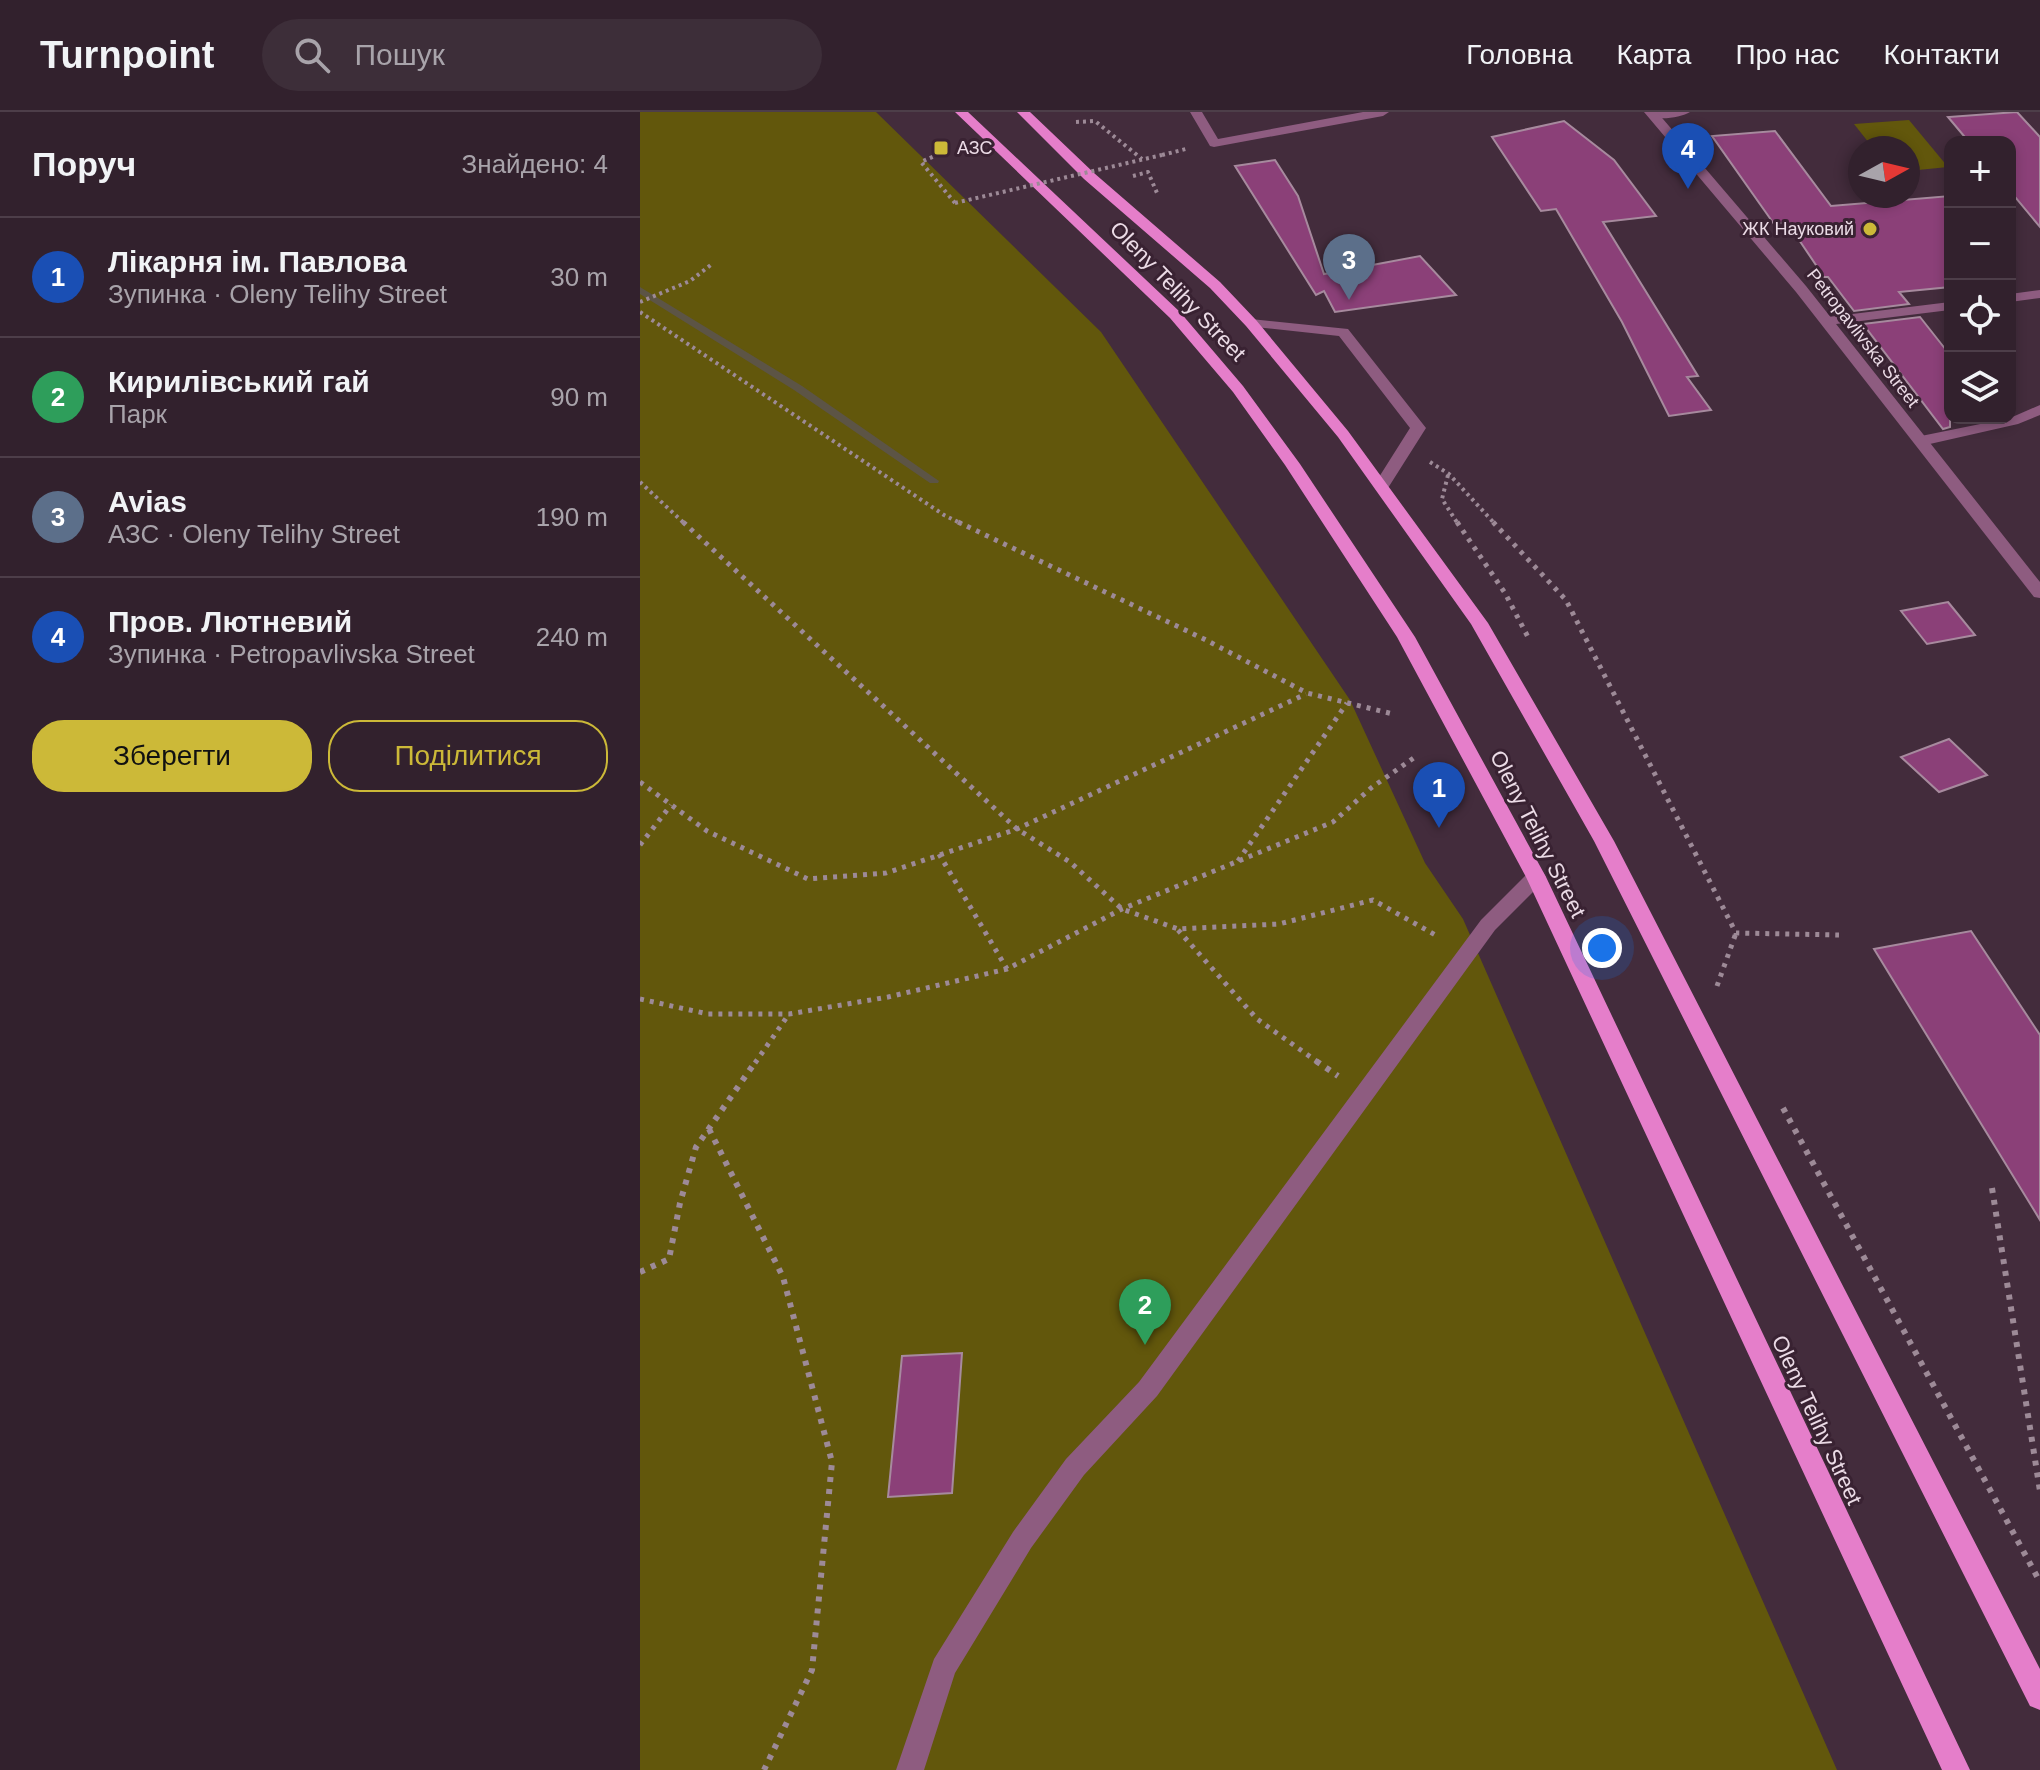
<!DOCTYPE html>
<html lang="uk">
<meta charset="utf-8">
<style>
:root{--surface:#32212d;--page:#3d2e39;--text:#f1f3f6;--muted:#a8a3aa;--line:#4d3e49;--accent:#ccb938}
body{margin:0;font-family:Helvetica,sans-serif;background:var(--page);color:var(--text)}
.controls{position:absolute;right:24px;top:24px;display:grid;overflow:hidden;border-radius:16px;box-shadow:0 4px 12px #0003}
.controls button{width:72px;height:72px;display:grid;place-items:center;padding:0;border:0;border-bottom:2px solid var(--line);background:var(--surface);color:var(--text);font:40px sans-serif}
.compass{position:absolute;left:1208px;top:24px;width:72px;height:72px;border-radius:50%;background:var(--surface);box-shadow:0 4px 12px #0003;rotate:82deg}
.you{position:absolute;left:962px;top:836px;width:28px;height:28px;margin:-20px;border:6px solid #fff;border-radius:50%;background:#1a73e8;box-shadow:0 0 0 12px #1a73e833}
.badge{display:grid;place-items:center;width:52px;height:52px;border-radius:50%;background:var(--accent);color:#fff;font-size:26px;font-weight:700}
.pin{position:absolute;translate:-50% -66px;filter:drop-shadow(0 2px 4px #0008)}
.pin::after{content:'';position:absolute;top:42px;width:28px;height:24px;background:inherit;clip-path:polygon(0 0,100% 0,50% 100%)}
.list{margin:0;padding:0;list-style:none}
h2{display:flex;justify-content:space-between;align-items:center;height:104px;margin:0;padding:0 32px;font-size:34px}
h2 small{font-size:26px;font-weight:400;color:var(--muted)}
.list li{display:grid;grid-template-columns:52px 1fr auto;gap:24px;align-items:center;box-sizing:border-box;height:120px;padding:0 32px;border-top:2px solid var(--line)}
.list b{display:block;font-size:30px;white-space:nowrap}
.list p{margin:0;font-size:26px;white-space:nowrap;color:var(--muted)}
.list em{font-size:26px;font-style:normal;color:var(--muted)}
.actions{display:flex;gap:16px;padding:24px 32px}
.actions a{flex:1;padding:18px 0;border:2px solid var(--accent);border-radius:32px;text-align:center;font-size:28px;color:var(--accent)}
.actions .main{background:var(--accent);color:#111}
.icon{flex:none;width:44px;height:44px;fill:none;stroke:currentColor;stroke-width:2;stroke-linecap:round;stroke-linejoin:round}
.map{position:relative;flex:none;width:1400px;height:1658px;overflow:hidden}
header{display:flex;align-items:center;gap:48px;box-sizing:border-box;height:112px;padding:0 40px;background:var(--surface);border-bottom:2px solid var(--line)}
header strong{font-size:38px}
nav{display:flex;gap:44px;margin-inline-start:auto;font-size:28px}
.search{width:560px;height:72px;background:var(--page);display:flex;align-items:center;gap:20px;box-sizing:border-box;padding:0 28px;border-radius:44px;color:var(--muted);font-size:30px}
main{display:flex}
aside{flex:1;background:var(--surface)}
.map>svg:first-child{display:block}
</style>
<header>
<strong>Turnpoint</strong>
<div class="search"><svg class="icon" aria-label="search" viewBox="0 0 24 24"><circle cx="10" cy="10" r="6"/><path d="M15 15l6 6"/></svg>Пошук</div>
<nav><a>Головна</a><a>Карта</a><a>Про нас</a><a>Контакти</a></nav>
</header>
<main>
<aside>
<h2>Поруч<small>Знайдено: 4</small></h2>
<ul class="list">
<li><span class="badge" style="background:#1a4fb4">1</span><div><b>Лікарня ім. Павлова</b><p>Зупинка · Oleny Telihy Street</p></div><em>30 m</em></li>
<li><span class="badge" style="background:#2e9e5b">2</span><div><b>Кирилівський гай</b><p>Парк</p></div><em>90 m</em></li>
<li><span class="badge" style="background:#5c6f8a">3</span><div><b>Avias</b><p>АЗС · Oleny Telihy Street</p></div><em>190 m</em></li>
<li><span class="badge" style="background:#1a4fb4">4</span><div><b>Пров. Лютневий</b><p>Зупинка · Petropavlivska Street</p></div><em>240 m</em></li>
</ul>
<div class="actions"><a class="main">Зберегти</a><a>Поділитися</a></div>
</aside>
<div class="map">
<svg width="1400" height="1658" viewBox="0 0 1400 1658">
<rect width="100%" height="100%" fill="#432c3c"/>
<!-- green -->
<path fill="#62570c" d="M0 0H236L461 220 710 588 785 751 823 807 1197 1658H0Z
M1269 8 1308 55 1268 59V36H1233L1214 12Z"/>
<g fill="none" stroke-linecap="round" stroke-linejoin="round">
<!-- stream -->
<path fill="#5c5445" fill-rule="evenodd" d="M0 175 162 274 299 369 298 371H290L154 278 0 182Z"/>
</g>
<!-- building -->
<path fill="#8b4078" stroke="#a78a9e" stroke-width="2" d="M1377 0 1400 25V115L1370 79V30H1329L1308 5Z
M924 9 974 48 1016 104 963 110 1058 264 1047 265 1071 298 1029 304 982 210 916 97 901 99 852 25Z
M1135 19 1191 94 1310 84V175L1259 180 1269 192 1214 199 1188 165H1184L1147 110 1134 112 1072 24Z
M635 48 658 84 684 162 780 144 816 183 695 200 684 179 676 183 595 54Z
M1280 205 1310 243V315L1303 317 1223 212Z
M1308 490 1335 523 1287 532 1261 499Z
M1309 627 1347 663 1299 680 1261 645Z
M1331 819 1400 923V1108L1234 837Z
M322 1241 312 1381 248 1385 262 1244Z"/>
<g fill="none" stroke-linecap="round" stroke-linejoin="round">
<!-- path-far2 -->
<path stroke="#9d8a97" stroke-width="4" stroke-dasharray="3 4" stroke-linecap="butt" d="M436 10 455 9 502 47
M299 42 281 50 315 91
M522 43 546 37
M493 64 508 60 517 81
M0 190 50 169 72 152
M0 200 304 403 322 412
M790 350 809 362 855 412
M808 363 802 387 818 412
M0 370 45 412"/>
<!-- path-far1 -->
<path stroke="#9d8a97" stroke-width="5" stroke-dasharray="4 6" stroke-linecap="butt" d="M43 410 377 717 430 750 482 797 538 817 639 812 733 788 799 825
M318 410 564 527 667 581 753 602
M817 410 865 481 889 527
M853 410 926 488 1096 821 1199 823
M0 670 67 719 168 767 246 761 377 717 666 582
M0 733 31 693
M299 742 367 857
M598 749 707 591
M538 818 617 907 679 951
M1077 874 1096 821
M0 887 68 902H149L248 885 367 857 482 797 693 710 731 676 775 645
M115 951 149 902"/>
<!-- path -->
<path stroke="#9d8a97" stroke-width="6" stroke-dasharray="5 7" stroke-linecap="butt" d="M676 949 698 964
M1143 996 1400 1470
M69 1017 143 1165 192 1350 172 1558 124 1658
M1352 1076 1400 1379
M0 1160 29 1147 40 1091 56 1035 116 949"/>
<!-- service -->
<path fill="#8e5c80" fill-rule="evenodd" d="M1400 178V186L1370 190V182Z
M1310 190V198L1188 213 1181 209 1188 205Z
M611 207 708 217 786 316 748 376 742 378 734 373 770 316 699 224 606 214V208Z
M1400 293V303L1378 312 1281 334 1273 329 1281 324 1370 306Z
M896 758 903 760 906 765 903 770 855 818 517 1284 444 1363 391 1436 315 1561 284 1658H256L294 1547 373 1420 426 1347 499 1270 841 808 889 760Z"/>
<!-- minor -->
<path fill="#8e5c80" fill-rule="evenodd" d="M550 0H562L578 27 723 0H749L743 4 574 35 570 34Z
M1009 0H1050C1041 6 1016 9 1007 3Z"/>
<!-- tertiary -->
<path fill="#8e5c80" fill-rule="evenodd" d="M1004 0H1017L1166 174 1400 470V486L1394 485 1156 180Z"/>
<!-- primary -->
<path fill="#e57eca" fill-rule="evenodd" d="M315 0H328L540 200 603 274 660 352 775 525 906 765 1330 1658H1302L886 765 757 525 645 353 593 280 530 206Z
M377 0H390L454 61 580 170 616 208 708 319 848 511 974 729 1400 1557V1598L1390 1594 954 729 831 512 698 325 606 214 570 176 444 67Z"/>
<!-- path-bridge -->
<path stroke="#9d8a97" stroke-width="4" stroke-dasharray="3 4" stroke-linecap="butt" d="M315 91 522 43"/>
</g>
<!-- markers -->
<g fill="#ccb938" stroke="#392232" stroke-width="3">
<rect x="293" y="28" width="16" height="16" rx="4"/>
<circle cx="1230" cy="117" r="8"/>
</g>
<g text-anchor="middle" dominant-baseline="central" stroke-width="6" stroke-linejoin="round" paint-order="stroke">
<!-- far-poi labels -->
<g font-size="18" fill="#ebdbe6" stroke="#392232" text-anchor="start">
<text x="317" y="36">АЗС</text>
<text x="1214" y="117" text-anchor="end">ЖК Науковий</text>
</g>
<!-- far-street labels -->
<g font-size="18" fill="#ebdbe6" stroke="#392232">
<text transform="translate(1223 226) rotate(52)">Petropavlivska Street</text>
</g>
<!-- street labels -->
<g font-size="22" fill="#ebdbe6" stroke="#392232">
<text transform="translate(538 179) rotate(46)">Oleny Telihy Street</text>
<text transform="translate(898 722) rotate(63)">Oleny Telihy Street</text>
<text transform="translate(1177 1308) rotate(65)">Oleny Telihy Street</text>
</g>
</g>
</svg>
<div class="controls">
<button>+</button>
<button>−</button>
<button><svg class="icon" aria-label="locate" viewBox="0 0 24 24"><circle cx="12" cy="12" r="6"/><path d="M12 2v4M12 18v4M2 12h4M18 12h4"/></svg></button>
<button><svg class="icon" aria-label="layers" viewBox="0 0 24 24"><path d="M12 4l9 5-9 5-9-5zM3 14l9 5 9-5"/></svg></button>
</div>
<svg class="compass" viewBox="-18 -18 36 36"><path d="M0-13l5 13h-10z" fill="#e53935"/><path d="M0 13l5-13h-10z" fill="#a8a3aa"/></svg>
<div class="you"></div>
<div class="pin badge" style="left:799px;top:716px;background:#1a4fb4">1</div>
<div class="pin badge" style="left:505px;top:1233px;background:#2e9e5b">2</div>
<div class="pin badge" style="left:709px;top:188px;background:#5c6f8a">3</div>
<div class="pin badge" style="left:1048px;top:77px;background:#1a4fb4">4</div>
</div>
</main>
